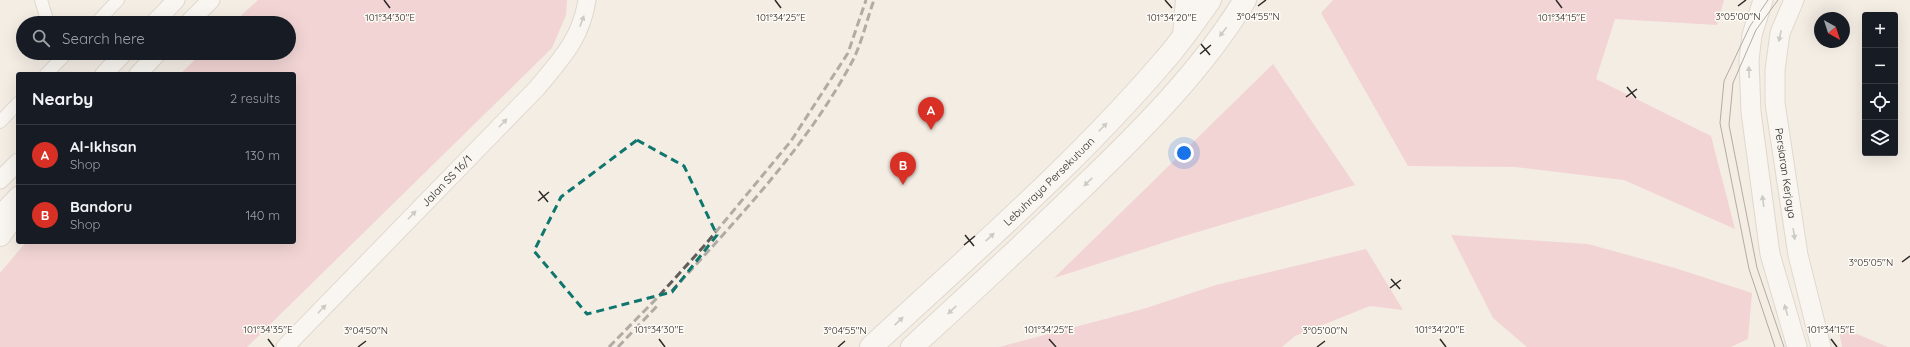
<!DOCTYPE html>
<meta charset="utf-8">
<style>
:root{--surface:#171b24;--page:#242831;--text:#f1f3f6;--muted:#9ea1a6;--line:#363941;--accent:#d93025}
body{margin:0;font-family:Quicksand,sans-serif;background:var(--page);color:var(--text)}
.controls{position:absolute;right:12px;top:12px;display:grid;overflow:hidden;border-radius:4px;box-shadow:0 4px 16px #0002}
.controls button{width:36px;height:36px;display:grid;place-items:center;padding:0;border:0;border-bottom:1px solid var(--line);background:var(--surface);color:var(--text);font:20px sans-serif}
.compass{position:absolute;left:1814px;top:12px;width:36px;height:36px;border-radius:50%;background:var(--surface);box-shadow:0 4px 16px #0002;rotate:141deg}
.you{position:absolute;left:1184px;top:153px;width:14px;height:14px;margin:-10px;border:3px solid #fff;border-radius:50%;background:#1a73e8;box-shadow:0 0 0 6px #1a73e833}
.badge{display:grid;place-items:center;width:26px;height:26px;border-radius:50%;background:var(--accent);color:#fff;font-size:13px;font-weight:700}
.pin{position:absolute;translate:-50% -33px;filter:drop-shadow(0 1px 2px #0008)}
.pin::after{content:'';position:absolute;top:21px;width:14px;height:12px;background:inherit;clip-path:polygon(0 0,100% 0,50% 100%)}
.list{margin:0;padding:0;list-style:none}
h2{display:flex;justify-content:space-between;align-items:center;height:52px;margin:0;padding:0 16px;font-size:17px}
h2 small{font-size:13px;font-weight:400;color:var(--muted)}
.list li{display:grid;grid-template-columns:26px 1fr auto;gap:12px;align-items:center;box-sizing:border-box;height:60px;padding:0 16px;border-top:1px solid var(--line)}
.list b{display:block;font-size:15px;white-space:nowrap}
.list p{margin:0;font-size:13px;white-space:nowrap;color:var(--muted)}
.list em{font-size:13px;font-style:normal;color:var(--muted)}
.icon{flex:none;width:22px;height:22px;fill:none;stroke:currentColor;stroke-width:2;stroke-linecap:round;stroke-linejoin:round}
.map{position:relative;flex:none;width:1910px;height:347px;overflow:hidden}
.search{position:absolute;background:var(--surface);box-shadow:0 4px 16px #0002;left:16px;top:16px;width:280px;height:44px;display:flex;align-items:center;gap:10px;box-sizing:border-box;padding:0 14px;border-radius:22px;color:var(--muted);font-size:15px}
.panel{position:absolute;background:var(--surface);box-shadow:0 4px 16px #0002;left:16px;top:72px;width:280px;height:172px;border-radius:4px}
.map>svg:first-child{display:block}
</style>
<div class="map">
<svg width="1910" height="347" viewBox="0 0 1910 347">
<rect width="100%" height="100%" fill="#f4ede4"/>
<!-- green -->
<path fill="#efb6c2" d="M258 0H567L566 15 552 48 247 347H0V273L26 242H294V74H180L202 53H289V23H233Z
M1333 0H1724L1717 25 1615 19 1596 79 1711 136 1735 229 1624 180 1515 167 1408 166 1321 13Z
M1273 64 1355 185 1181 237 1054 278Z
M1451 235 1588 244 1675 268 1752 293 1748 339 1731 347H1527L1493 318Z
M1366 249 1403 310 1370 306 1295 336 1282 347H999L1143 309 1216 285Z
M1838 326 1888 347H1842Z"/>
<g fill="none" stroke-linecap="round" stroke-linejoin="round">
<!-- street casing -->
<g stroke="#c7bfb7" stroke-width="14">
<path id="street" d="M41 0 48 23
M96 23 118 0
M46 74 67 53
M0 122 18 103"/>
</g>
<!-- secondary casing -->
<g stroke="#c7bfb7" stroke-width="19">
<g id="secondary">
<path d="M154 23 176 0"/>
<path d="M188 23 211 0"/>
<path d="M104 74 124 53"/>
<path d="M138 74 158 53"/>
<path d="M0 180 18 162"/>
<path d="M0 214 18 195"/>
<path id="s1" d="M285 347 537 88C561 59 581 39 587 0"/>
</g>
</g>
<!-- primary casing -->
<g stroke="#c7bfb7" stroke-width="21">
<g id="primary">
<path d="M1763 0 1752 35 1749 60 1751 112 1770 254 1797 347"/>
<path id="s2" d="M1794 0 1780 33 1775 70V103L1798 255 1821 347"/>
</g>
</g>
<!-- highway casing -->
<g stroke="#c7bfb7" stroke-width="24">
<g id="highway">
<path d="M1184 35 1187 0"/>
<path d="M0 235 18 209"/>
<path id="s3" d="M871 347C970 255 1075 165 1163 62 1180 43 1195 21 1210 0"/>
<path d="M912 347C970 294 1028 240 1085 185 1143 129 1202 70 1245 0"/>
</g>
</g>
<!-- street -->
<use href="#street" stroke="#fff" stroke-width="12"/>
<!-- secondary -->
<use href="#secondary" stroke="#fff" stroke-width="17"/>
<!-- primary -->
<use href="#primary" stroke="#fff" stroke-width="19"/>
<!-- highway -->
<use href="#highway" stroke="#fff" stroke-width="22"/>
<!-- tram -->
<path stroke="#605c57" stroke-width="1" d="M1768 0 1750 26 1724 81 1720 123 1749 269 1775 347
M1778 0 1756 30 1733 83 1729 125 1757 268 1784 347"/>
<!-- rail -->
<path stroke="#605c57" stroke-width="3" stroke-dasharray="8 4" stroke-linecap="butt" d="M672 291C737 219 807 147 853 60 862 42 867 19 874 0
M609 347 658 297 705 245 791 141 848 53 866 0
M618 347 659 304"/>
</g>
<!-- one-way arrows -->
<defs><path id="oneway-solid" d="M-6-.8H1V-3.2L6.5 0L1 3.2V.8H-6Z"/></defs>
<g fill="#a09f9d">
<use href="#oneway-solid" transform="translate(582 21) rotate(-70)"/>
<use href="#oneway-solid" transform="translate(1223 32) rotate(128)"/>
<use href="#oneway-solid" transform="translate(1780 36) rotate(102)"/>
<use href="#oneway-solid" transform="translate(1749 72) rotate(-92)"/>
<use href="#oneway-solid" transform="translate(503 123) rotate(-46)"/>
<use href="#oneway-solid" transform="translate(1103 127) rotate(-45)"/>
<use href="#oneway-solid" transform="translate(1088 182) rotate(136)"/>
<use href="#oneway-solid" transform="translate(1763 201) rotate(-98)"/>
<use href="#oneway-solid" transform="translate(412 215) rotate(-46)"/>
<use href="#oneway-solid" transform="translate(1794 234) rotate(81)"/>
<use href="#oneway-solid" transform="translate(990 237) rotate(-43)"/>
<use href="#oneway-solid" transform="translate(322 309) rotate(-46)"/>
<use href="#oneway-solid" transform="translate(952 310) rotate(137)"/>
<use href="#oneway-solid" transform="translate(1786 310) rotate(-106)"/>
<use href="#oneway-solid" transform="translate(899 321) rotate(-43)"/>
</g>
<!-- marked area -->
<path d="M0 0H1910V347H0ZM637 140 684 166 717 235 672 292 587 314 534 251 561 197Z" fill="#f4ede4" fill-opacity=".55" fill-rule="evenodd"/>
<path fill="none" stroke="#0f766e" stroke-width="3" stroke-dasharray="8 5" stroke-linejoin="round" d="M637 140 684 166 717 235 672 292 587 314 534 251 561 197Z"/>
<!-- ticks -->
<path fill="none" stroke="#2c2926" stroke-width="1.5" d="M384 0 390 8M775 0 781 8M1165 0 1172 8M1556 0 1562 8M1258 6 1266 0M1738 6 1746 0M1201 44 1210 55M1200 54 1211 45M1627 87 1636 98M1626 97 1637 89M539 191 548 202M538 201 549 192M965 235 974 246M964 245 975 236M1902 262 1910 256M1391 279 1400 289M1390 288 1401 280M268 339 274 347M659 339 665 347M1049 339 1056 347M1440 339 1446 347M1831 339 1837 347M358 347 366 341M838 347 845 341M1317 347 1325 341"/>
<g text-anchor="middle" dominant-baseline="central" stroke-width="3" stroke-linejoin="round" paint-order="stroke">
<!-- street labels -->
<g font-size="11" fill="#2c2926" stroke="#fefbf7">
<text stroke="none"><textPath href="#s2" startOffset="177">Persiaran Kerjaya</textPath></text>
<text stroke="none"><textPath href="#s1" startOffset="232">Jalan SS 16/1</textPath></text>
<text stroke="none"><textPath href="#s3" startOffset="243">Lebuhraya Persekutuan</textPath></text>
</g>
</g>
<g font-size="10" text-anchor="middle" fill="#2c2926" stroke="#fefbf7" stroke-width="3" stroke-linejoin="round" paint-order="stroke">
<text x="1258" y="20">3°04'55"N</text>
<text x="1738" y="20">3°05'00"N</text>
<text x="781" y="21">101°34'25"E</text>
<text x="1172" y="21">101°34'20"E</text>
<text x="390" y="21">101°34'30"E</text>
<text x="1562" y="21">101°34'15"E</text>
<text x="1871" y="266">3°05'05"N</text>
<text x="268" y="333">101°34'35"E</text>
<text x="659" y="333">101°34'30"E</text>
<text x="1049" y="333">101°34'25"E</text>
<text x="1440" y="333">101°34'20"E</text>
<text x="1831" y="333">101°34'15"E</text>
<text x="366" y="334">3°04'50"N</text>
<text x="845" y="334">3°04'55"N</text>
<text x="1325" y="334">3°05'00"N</text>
</g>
</svg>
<div class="controls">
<button>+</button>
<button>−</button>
<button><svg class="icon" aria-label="locate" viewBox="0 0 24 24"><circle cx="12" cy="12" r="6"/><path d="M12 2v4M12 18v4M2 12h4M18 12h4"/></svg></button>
<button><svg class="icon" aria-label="layers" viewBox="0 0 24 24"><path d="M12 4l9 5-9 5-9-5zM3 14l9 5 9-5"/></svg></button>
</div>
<svg class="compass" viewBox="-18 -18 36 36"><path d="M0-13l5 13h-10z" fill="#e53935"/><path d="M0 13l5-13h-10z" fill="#9ea1a6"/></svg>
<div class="you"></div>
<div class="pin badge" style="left:931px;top:130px">A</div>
<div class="pin badge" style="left:903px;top:185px">B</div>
<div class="search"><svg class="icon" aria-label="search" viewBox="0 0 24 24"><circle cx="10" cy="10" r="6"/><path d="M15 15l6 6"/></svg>Search here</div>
<section class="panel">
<h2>Nearby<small>2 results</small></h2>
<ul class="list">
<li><span class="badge">A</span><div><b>Al-Ikhsan</b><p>Shop</p></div><em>130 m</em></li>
<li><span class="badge">B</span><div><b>Bandoru</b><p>Shop</p></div><em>140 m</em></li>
</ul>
</section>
</div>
